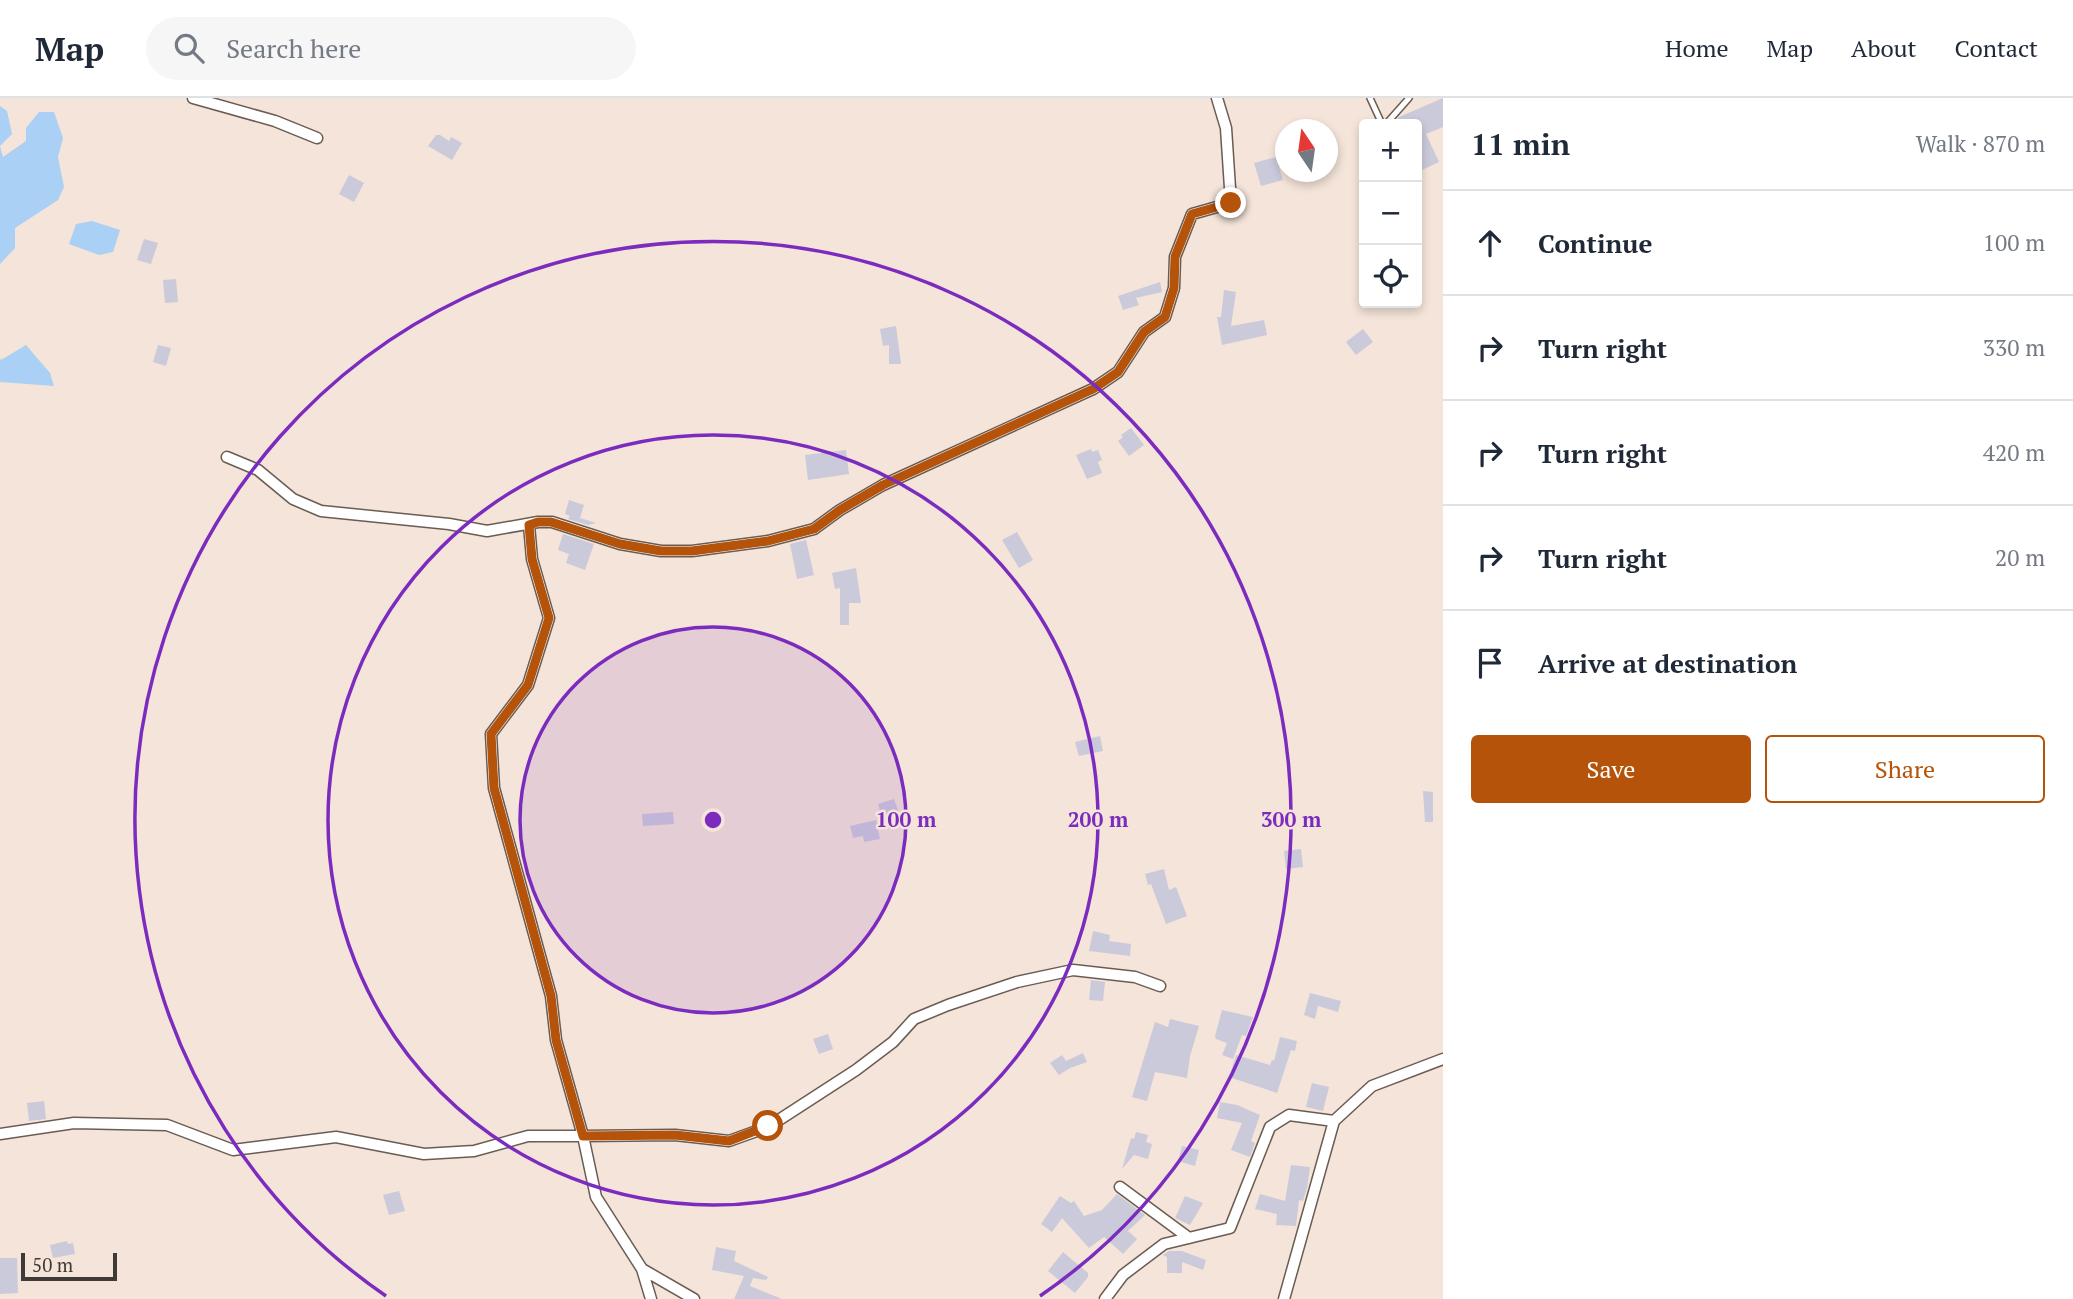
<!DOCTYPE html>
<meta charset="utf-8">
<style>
:root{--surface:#fff;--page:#f6f6f7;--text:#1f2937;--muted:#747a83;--line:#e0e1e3;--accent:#b45309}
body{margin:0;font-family:"PT Serif",serif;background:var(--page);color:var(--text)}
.controls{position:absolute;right:21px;top:21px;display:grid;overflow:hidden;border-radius:7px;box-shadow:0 4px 10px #0003}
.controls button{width:63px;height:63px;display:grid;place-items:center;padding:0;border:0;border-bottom:2px solid var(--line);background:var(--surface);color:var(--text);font:35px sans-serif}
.compass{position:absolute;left:1275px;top:21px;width:63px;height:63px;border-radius:50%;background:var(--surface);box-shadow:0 4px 10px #0003;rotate:347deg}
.scale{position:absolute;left:21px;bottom:18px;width:96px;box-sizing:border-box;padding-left:7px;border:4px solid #403a36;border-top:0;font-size:19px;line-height:24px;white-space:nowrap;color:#403a36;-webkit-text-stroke:5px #f4e4d9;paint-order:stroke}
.stop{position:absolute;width:21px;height:21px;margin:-16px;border:5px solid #b45309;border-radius:50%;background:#fff}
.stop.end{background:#b45309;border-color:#fff;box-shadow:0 2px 7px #0008}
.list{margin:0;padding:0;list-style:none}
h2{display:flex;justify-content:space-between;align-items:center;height:91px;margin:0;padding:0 28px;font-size:30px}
h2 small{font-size:23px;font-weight:400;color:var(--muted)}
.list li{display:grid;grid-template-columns:46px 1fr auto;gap:21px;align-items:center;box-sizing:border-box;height:105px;padding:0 28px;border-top:2px solid var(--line)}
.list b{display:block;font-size:26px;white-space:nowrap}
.list em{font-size:23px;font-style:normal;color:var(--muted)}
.actions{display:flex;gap:14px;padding:21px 28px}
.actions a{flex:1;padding:16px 0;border:2px solid var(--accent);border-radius:7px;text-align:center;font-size:24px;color:var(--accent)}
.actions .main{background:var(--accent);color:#fff}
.icon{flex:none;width:38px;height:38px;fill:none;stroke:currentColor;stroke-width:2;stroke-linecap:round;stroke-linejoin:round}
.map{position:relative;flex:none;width:1443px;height:1201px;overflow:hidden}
header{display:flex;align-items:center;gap:42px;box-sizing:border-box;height:98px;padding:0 35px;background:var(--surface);border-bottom:2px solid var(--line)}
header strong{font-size:33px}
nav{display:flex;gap:38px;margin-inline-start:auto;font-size:24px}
.search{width:490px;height:63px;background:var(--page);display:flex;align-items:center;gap:18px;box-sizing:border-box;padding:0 24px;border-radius:38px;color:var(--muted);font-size:26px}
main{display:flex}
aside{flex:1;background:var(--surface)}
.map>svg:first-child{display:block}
</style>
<header>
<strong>Map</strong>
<div class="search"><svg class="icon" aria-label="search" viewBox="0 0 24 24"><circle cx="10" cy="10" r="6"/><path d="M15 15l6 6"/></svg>Search here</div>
<nav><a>Home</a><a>Map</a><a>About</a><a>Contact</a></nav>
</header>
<main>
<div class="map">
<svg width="1443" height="1201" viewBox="0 0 1443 1201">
<rect width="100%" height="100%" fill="#f4e4d9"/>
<!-- water -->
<path fill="#aad0f5" d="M0 8 7 13 12 36 0 48 3 59 26 43V30L39 14H54L63 40 58 59 64 89 58 102 15 130V150L0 166Z
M92 123 120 132 113 154 99 157 69 146 76 126Z
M26 247 50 275 54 288 0 284V260L1 262Z"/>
<!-- building -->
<path fill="#cbcadb" d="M1443 0V29L1426 36 1439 64 1420 73 1417 67V26H1393L1399 19Z
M436 37H440L449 43 451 39 462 45 452 62 428 48Z
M1276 59 1283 82 1261 88 1254 65Z
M349 77 364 85 354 104 339 96Z
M144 141 158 145 151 166 137 162Z
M176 181 178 204 165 205 163 182Z
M1160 184 1162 194 1136 200 1139 207 1123 212 1118 198Z
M1224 192 1236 194 1231 228 1264 222 1267 237 1222 247 1217 219H1221Z
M896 228 901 266H889V247L883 248 880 231Z
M1363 231 1373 244 1356 257 1346 244Z
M158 247 171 250 166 268 153 264Z
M1131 330 1144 347 1129 358 1118 343 1123 339 1121 337Z
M1091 351 1092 354 1098 352 1102 362 1098 364 1102 375 1087 381 1076 357Z
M846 352 849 376 808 382 805 357Z
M569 402 584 407 580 420 596 425 588 427 568 421 570 418 565 416Z
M1017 434 1033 462 1019 470 1002 442Z
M563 436 594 446 585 472 566 465 569 456 558 452Z
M806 442 814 477 797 481 790 446Z
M856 470 861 505H849V527H840V490L835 491 832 475Z
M1100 638 1103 653 1079 658 1075 644Z
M1423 693 1433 694V724H1425Z
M894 701 899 715 882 720 878 706Z
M673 714 674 726 643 728 642 716Z
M876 722 880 741 864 744 863 738 853 740 850 728Z
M1301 751 1303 769 1286 771 1284 753Z
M1164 771 1169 792 1176 789 1187 818 1166 826 1151 786 1148 787 1145 776Z
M1093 833 1110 837 1109 843 1131 846 1130 858 1089 853Z
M1091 882 1105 884 1103 903 1089 902Z
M1310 895 1341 903 1338 914 1318 908 1315 921 1304 917Z
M1222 912 1253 919 1246 938 1242 937 1233 961 1222 957 1227 945 1216 941 1215 938Z
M1170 921 1199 928 1190 958 1187 980 1155 974 1147 1003 1132 999 1155 924 1168 929Z
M828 936 833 951 819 956 813 941Z
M1280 939 1297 943 1295 953 1291 952 1277 995 1229 979 1236 957 1270 967 1272 962 1274 963Z
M1083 955 1087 964 1070 970 1059 977 1050 965 1062 957 1066 963Z
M1312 985 1329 989 1323 1013 1306 1009Z
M44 1003 46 1021 29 1023 27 1005Z
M1220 1004 1237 1007 1260 1017 1251 1043 1255 1045 1250 1059 1231 1052 1242 1025 1217 1020Z
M1136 1034 1148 1037 1146 1044 1152 1046 1148 1061 1134 1057 1122 1071 1131 1040 1134 1041Z
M1182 1048 1199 1052 1195 1068 1178 1063Z
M1291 1067 1310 1069 1307 1090 1303 1103 1299 1102 1296 1128 1276 1127 1277 1116 1255 1111 1260 1096 1285 1103Z
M399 1093 405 1113 389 1117 383 1097Z
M1117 1096 1145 1117 1128 1133 1137 1141 1123 1156 1104 1139 1089 1150 1062 1120 1052 1134 1041 1126 1060 1098 1071 1105 1074 1103 1084 1118 1102 1112Z
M1185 1098 1203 1105 1190 1127 1175 1120Z
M67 1143 68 1146 73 1145 75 1156 53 1160 50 1147Z
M716 1149 736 1153 734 1163 768 1179 766 1182 753 1180 750 1188 782 1201H734L744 1178 712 1172Z
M1169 1153H1182L1206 1162 1203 1172 1182 1164V1175H1167V1159L1163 1157Z
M1063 1154 1088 1175V1179L1075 1195 1048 1173Z
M0 1160H17L18 1195 0 1196Z"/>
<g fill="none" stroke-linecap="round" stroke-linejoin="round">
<!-- service casing -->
<g stroke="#6a5c53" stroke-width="8">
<path id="service" d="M1370 0 1382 26
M1386 26 1409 0"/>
</g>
<!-- minor casing -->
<g stroke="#6a5c53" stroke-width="13">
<path id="minor" d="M193 0 275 23 317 40
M227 359 258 372 293 401 321 413 449 426 487 433 538 424H552L620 446 661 453H692L768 443 814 431 840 412 883 387 1093 291 1118 274 1144 234 1165 219 1174 190 1175 159 1192 116 1231 105 1226 30 1217 0
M529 427 532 461 549 520 528 587 491 636 494 690 551 898 556 942 583 1038 675 1037 729 1043 768 1029 856 972 893 944 914 921 948 907 1017 884 1073 872 1135 879 1160 888
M0 1036 74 1025 167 1027 233 1052 336 1039 424 1056 474 1053 528 1038H583L596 1099 642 1171 651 1201
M1120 1089 1189 1140
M642 1171 694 1201
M1105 1201 1123 1177 1164 1146 1230 1130 1270 1029 1289 1017 1334 1023 1372 988 1443 961
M1284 1201 1334 1023"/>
</g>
<!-- service -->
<use href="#service" stroke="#fff" stroke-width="5"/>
<!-- minor -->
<use href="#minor" stroke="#fff" stroke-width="10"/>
</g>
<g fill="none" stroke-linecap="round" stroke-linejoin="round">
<!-- route -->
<path stroke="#b45309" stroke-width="9" d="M768 1028 729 1043 675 1037 583 1038 556 942 551 898 494 690 491 636 528 587 549 520 532 461 529 427 538 424H551L620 446 661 453H692L768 443 814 431 840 412 883 387 1093 291 1118 274 1144 234 1165 219 1174 190 1175 159 1192 116 1231 105"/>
</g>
<!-- distance rings -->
<circle cx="713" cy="722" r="193" fill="#7b2cbf" fill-opacity=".12"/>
<g fill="none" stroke="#7b2cbf" stroke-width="3.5">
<circle cx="713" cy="722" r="193"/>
<circle cx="713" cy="722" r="385"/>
<path d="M386 1198A578 578 0 1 1 1040 1198"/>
</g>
<circle cx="713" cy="722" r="10" fill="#7b2cbf" stroke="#f4e4d9" stroke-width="3.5"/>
<g font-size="21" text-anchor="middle" font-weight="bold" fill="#7b2cbf" stroke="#f4e4d9" stroke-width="5" stroke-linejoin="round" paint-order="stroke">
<text x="906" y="729">100 m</text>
<text x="1098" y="729">200 m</text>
<text x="1291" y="729">300 m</text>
</g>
</svg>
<div class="controls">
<button>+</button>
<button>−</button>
<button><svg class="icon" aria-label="locate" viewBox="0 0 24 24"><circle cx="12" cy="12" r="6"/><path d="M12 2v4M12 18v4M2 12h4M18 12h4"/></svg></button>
</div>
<svg class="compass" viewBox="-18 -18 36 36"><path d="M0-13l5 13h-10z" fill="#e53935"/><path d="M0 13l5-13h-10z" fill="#747a83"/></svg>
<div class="scale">50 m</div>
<div class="stop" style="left:768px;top:1028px"></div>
<div class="stop end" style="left:1231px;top:105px"></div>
</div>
<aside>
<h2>11 min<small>Walk · 870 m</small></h2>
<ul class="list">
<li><svg class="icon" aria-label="ahead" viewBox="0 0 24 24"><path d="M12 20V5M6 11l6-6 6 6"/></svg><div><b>Continue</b></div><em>100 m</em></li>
<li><svg class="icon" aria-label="right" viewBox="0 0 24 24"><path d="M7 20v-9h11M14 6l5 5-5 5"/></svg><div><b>Turn right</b></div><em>330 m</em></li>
<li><svg class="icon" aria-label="right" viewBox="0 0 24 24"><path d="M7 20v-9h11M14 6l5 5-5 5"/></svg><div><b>Turn right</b></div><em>420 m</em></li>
<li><svg class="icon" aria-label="right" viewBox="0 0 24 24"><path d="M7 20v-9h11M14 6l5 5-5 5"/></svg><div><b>Turn right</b></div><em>20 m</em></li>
<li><svg class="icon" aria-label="arrive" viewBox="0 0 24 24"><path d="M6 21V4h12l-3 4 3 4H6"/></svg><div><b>Arrive at destination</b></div></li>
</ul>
<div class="actions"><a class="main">Save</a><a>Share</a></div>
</aside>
</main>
